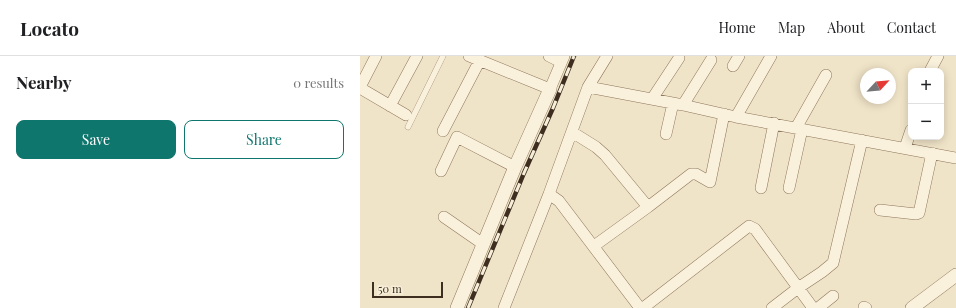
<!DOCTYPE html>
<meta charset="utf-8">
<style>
:root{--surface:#fff;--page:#f6f6f6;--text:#202124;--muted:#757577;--line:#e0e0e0;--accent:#0f766e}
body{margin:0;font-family:"Playfair Display",serif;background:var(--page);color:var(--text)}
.controls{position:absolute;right:12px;top:12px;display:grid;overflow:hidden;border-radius:8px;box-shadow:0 2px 10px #0003}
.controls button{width:36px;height:36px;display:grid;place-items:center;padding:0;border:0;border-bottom:1px solid var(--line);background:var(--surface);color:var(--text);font:20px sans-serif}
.compass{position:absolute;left:500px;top:12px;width:36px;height:36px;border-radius:50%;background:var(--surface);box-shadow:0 2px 10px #0003;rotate:64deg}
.scale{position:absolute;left:12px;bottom:10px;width:71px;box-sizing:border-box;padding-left:4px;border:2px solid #3d2e20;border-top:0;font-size:11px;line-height:14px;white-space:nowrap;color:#3d2e20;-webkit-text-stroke:3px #f7eed8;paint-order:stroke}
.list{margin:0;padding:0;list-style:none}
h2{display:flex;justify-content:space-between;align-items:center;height:52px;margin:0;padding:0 16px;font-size:17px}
h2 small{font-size:13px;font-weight:400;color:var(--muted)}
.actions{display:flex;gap:8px;padding:12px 16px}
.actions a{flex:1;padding:9px 0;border:1px solid var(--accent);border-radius:8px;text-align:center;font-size:14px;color:var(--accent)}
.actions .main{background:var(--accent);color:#fff}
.map{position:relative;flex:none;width:596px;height:252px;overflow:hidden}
header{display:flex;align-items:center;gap:24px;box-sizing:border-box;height:56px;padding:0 20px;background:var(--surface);border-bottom:1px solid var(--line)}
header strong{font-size:19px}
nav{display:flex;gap:22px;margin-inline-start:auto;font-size:14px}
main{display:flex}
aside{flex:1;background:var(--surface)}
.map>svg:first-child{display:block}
</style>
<header>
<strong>Locato</strong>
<nav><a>Home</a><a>Map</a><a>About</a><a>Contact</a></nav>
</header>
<main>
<aside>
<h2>Nearby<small>0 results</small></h2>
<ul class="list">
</ul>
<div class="actions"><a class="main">Save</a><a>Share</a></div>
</aside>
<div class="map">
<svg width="596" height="252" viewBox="0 0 596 252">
<rect width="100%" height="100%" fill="#f0e4c8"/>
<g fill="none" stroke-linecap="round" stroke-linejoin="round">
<!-- service casing -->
<g stroke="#8d765c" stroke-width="6">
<path id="service" d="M48 71 83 0"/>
</g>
<!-- minor casing -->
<g stroke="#8d765c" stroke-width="12">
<path id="minor" d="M109 0 190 33 204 0
M189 0 201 6
M373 10 379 0
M570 15 578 0
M0 31 16 0
M228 31 323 49 376 61 596 102
M0 32 46 59
M292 43 319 2
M323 49 351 4
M30 50 57 0
M376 61 411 0
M436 72 466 19
M83 75 120 4
M212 76 236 91 245 99 288 151
M306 78 313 47
M545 92 551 74
M81 115 97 81 155 111
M401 132 414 67
M429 132 442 73
M189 138 199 145 280 252
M520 154 556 158 559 157 572 97
M84 161 123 188
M234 190 288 151 331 118H336L350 126 364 58
M504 251 506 252
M144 252 189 138 228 31 247 0
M283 252 389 170 395 173 453 252
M412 252 438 232 462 216 473 207 502 84
M458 252 473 240"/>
</g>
<!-- tertiary casing -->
<g stroke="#8d765c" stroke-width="14">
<path id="tertiary" d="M97 252 155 111 190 33
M552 252 596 219"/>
</g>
<!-- service -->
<use href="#service" stroke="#faf1dc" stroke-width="5.5"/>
<!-- minor -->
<use href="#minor" stroke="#faf1dc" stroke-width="11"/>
<!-- tertiary -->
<use href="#tertiary" stroke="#faf1dc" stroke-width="13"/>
<!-- rail casing -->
<g stroke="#3d2e20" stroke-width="4.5">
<path id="rail" d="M108 252 164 117 193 52 214 0"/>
</g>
<!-- rail -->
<use href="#rail" stroke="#f7eed8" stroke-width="3" stroke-dasharray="9" stroke-linecap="butt"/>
</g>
</svg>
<div class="controls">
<button>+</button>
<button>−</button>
</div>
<svg class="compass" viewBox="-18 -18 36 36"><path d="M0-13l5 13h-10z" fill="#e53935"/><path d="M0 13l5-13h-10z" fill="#757577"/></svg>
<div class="scale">50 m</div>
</div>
</main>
